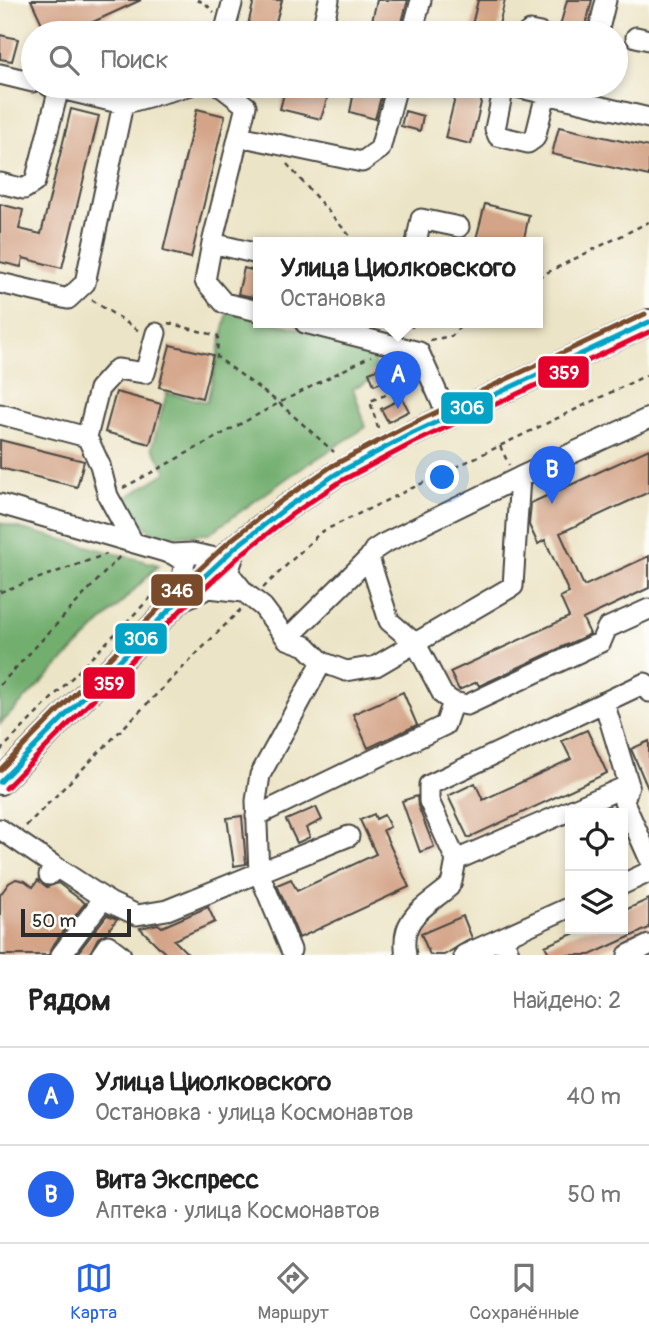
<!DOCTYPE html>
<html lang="ru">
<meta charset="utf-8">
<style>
:root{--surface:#fff;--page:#f6f6f6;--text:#222;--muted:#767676;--line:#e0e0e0;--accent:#2563eb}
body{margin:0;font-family:Pangolin,sans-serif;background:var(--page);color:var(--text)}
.controls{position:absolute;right:21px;bottom:21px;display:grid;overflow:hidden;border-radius:0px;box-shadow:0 4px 10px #0003}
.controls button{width:63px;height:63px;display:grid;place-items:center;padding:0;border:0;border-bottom:2px solid var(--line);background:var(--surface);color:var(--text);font:35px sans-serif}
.scale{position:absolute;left:21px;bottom:18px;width:110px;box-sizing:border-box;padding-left:7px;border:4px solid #2b2b2b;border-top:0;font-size:19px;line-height:24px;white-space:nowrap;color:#2b2b2b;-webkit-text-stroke:5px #fdfcf7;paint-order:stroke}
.you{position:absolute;left:443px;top:478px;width:24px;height:24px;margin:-18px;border:5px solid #fff;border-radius:50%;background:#1a73e8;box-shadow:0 0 0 10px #1a73e833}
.badge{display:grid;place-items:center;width:46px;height:46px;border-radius:50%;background:var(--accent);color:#fff;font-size:23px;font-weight:700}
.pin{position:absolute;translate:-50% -58px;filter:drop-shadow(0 2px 4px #0008)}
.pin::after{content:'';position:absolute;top:37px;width:24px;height:21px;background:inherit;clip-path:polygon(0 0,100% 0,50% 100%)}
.popup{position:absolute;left:253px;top:237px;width:290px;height:91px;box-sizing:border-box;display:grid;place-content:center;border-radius:0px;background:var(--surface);filter:drop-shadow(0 2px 5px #0005);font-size:23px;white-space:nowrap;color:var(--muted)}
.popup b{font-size:26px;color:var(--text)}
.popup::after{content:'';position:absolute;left:50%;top:100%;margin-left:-14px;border:14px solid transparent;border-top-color:var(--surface)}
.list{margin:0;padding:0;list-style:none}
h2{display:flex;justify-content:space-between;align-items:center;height:91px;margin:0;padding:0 28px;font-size:30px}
h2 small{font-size:23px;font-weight:400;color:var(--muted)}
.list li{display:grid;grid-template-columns:46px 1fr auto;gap:21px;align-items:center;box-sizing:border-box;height:98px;padding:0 28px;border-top:2px solid var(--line)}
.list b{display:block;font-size:26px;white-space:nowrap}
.list p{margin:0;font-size:23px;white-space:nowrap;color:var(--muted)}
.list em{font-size:23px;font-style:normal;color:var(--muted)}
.icon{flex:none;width:38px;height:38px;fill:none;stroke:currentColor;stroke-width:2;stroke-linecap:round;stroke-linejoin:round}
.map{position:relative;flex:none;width:649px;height:955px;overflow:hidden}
.search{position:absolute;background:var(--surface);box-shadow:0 4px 10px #0003;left:21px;right:21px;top:21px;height:77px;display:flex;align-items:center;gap:18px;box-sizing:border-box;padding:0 24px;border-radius:38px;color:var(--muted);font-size:26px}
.sheet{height:287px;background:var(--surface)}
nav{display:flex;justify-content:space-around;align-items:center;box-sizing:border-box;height:98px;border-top:2px solid var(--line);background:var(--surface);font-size:19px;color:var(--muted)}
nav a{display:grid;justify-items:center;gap:4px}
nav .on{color:var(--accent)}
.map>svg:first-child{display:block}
</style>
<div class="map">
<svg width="649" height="955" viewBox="0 0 649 955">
<rect width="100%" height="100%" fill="#fdfcf7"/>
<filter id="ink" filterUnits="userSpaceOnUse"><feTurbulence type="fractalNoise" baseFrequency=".0143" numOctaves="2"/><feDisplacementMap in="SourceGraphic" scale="14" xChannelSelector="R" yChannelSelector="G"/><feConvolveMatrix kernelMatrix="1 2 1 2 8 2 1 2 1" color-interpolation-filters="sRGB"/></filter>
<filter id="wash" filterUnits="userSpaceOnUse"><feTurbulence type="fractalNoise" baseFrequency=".00686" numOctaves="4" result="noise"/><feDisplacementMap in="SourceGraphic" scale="28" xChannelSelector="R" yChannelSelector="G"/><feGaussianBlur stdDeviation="1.57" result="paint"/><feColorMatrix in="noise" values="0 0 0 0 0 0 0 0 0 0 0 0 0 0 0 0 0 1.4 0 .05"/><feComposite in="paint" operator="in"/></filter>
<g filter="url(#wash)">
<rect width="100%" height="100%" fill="#ece4c6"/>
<!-- forest -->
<path fill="#72ae6e" stroke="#4e6c4c" stroke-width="2" d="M228 311 258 319V323H276L369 347 379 377 353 388 366 427 290 476 209 534 156 536 119 502 167 472 152 447 167 393 207 402Z
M0 523 159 565 0 724Z"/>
<g id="blocks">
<!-- building -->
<path fill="#d4a488" d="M31 0H141L69 33H57L51 22 43 26Z
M254 0H282L273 33H246Z
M377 0H408L399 33H369Z
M478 0H505L497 33H470Z
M567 0H592L584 33 560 26Z
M0 35 18 39 12 61 0 59Z
M286 86H384L375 119 350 112 353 97 329 92 321 119 280 109Z
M458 86H485L471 144 445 138Z
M71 109 99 116 62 268 23 258 21 267 0 262V204L23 210 19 229 41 234Z
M197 109 225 116 191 258 163 251Z
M405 111 423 116 420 131 401 126Z
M559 127 649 147V176L552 154Z
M485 204 529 215 523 243H475Z
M244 268 258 272V298L238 294Z
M170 345 213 355 202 398 159 387Z
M382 367 387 380 374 385 369 372Z
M116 392 161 404 150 444 105 432Z
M402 398 409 411 388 422 381 409Z
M0 440 84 461 77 487 0 468Z
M649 449V492L560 533 584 586 649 556V588L583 619 590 634 479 686 477 682 459 690 450 672 569 617 560 597 569 593 545 540 538 544 529 525 531 503Z
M403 692 417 725 368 748 353 714Z
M587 730 607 773 468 838 448 796 475 783 483 800 571 759 562 741Z
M649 741V791L631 749Z
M417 796 418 806 434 847 420 852 402 801Z
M316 807 322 820 306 828 310 837 297 843 286 820Z
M374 814 376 819 384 815 390 827 383 830 409 887 299 938 277 885 291 879 297 891 376 854 360 820Z
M242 816 246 864 234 866 227 818Z
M16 879 25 881 33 887 38 880 47 887 58 883 85 903 51 948 49 955H0V895L9 883Z
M649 899V928L590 955H550L545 946 584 929H623V911Z
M208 907 215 922 174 940 189 955H167L140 928 158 924 162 927Z
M107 915 117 919 106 933 98 938 89 955H76Z
M463 916 472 938 444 955H430L421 934Z"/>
</g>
</g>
<g filter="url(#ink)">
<use href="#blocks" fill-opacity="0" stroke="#484742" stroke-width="2"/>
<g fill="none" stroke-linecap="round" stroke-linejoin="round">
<!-- minor casing -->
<g stroke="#484742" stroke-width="23">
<path id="minor" d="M324 21 329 0
M224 33 233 0
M412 33 421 0
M527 33 530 31 540 33
M598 33 606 0
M636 37 649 40
M0 74 33 82
M49 86 123 104 188 86
M220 86 246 106 212 243 258 254
M504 86 495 129 498 136 528 143 535 138 546 94
M512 86 649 118
M239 136 362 162 380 149 397 86
M0 183 24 189 35 182 59 88
M212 243 205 281 224 303 258 311
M416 243 421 219 459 227
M0 283 68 299 85 283 123 104
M305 323 419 352 448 417
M0 414 87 437 100 465 108 496 133 542
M87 437 99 389 117 369 145 373 156 333
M520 477 383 544 374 550 369 558 389 621 416 644 443 695 453 702 467 705 601 642 607 628 649 609
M0 504 172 554 185 562 177 602
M237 547 228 572 244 592 263 607 287 639 306 646 322 662 346 671 376 666 513 586 520 477 649 418
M172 554 192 553 221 559
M187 598 209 588 244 592
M287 639 369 558
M604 702 629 785 456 860 429 801V785L645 683 649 692
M629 785 624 802 649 858
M256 816 445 725 453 702
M0 829 56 867
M49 875 56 867 111 903 137 915 167 910 349 836
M623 884 649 872
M503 938 510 955
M291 950 259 873 256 801 260 775 322 662
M61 955 104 898
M101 955 108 945 121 955
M406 955C399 918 424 908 449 887L452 881 456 860
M464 955 570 907
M628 955 649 945"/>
</g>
<!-- major casing -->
<g stroke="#484742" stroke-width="28">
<path id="major" d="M0 782 177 602 237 546 286 508 336 474 409 435 649 322"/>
</g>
<!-- path -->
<path stroke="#484742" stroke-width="2.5" stroke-dasharray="5 5" stroke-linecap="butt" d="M197 0 205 3 214 12
M287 164 356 243
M538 277 649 222
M92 300 139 331
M168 323 218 336 217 357 279 403 334 452
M411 323 414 332
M430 340 452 336 463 323
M378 428 370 401 414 384
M500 446 509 465
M123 488 279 403 371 356
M263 588 321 532 649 374
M0 592 107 554
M0 685 121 555
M0 751 162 586
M26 826 241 609"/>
<!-- minor -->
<use href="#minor" stroke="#fff" stroke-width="19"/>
<!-- major -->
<use href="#major" stroke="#fff" stroke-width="24"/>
<!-- bus-1 casing -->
<g stroke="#fdfcf7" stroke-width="10">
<path id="bus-1" d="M0 782 177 602 237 546 286 508 336 474 409 435 649 322"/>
</g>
<!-- bus-2 casing -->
<g stroke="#fdfcf7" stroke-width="10">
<path id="bus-2" d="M6 788 183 608 243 553 291 515 341 481 413 443 649 332"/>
</g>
<!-- bus-3 casing -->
<g stroke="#fdfcf7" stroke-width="10">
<path id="bus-3" d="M0 770 171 596 231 540 281 501 332 466 405 427 645 314"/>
</g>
<!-- bus-1 -->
<use href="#bus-1" stroke="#02a3c6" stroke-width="5"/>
<!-- bus-2 -->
<use href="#bus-2" stroke="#e4002b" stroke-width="5"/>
<!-- bus-3 -->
<use href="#bus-3" stroke="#7a4b2a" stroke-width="5"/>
</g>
</g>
<g stroke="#fdfcf7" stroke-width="2.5">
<rect x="537" y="355" width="53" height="34" rx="7" fill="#e4002b"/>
<rect x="440" y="391" width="54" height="34" rx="7" fill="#02a3c6"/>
<rect x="150" y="573" width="54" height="34" rx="7" fill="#7a4b2a"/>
<rect x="114" y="622" width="54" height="33" rx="7" fill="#02a3c6"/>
<rect x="82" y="666" width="54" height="34" rx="7" fill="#e4002b"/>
</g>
<g font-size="19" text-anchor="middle" font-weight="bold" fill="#fff">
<text x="564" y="379">359</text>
<text x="467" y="414">306</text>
<text x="177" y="597">346</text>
<text x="141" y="645">306</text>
<text x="109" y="690">359</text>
</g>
</svg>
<div class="controls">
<button><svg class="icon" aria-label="locate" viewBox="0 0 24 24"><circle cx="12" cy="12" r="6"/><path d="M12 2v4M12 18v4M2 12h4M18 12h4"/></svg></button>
<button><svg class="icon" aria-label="layers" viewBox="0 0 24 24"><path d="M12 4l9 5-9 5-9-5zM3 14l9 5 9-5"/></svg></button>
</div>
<div class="scale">50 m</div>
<div class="you"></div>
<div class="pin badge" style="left:398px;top:409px">A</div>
<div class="popup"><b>Улица Циолковского</b>Остановка</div>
<div class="pin badge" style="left:552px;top:504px">B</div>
<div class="search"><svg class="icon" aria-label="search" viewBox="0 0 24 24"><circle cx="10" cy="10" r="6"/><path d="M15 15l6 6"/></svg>Поиск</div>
</div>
<section class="sheet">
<h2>Рядом<small>Найдено: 2</small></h2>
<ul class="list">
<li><span class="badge">A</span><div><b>Улица Циолковского</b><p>Остановка · улица Космонавтов</p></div><em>40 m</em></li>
<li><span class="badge">B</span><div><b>Вита Экспресс</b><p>Аптека · улица Космонавтов</p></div><em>50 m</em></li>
</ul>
</section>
<nav>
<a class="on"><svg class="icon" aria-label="map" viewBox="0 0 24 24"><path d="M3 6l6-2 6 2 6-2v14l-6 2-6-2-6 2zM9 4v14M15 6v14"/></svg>Карта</a>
<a><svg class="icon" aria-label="directions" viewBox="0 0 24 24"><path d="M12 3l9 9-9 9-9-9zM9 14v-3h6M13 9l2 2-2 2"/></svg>Маршрут</a>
<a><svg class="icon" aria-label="saved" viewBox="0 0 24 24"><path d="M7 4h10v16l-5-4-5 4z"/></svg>Сохранённые</a>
</nav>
